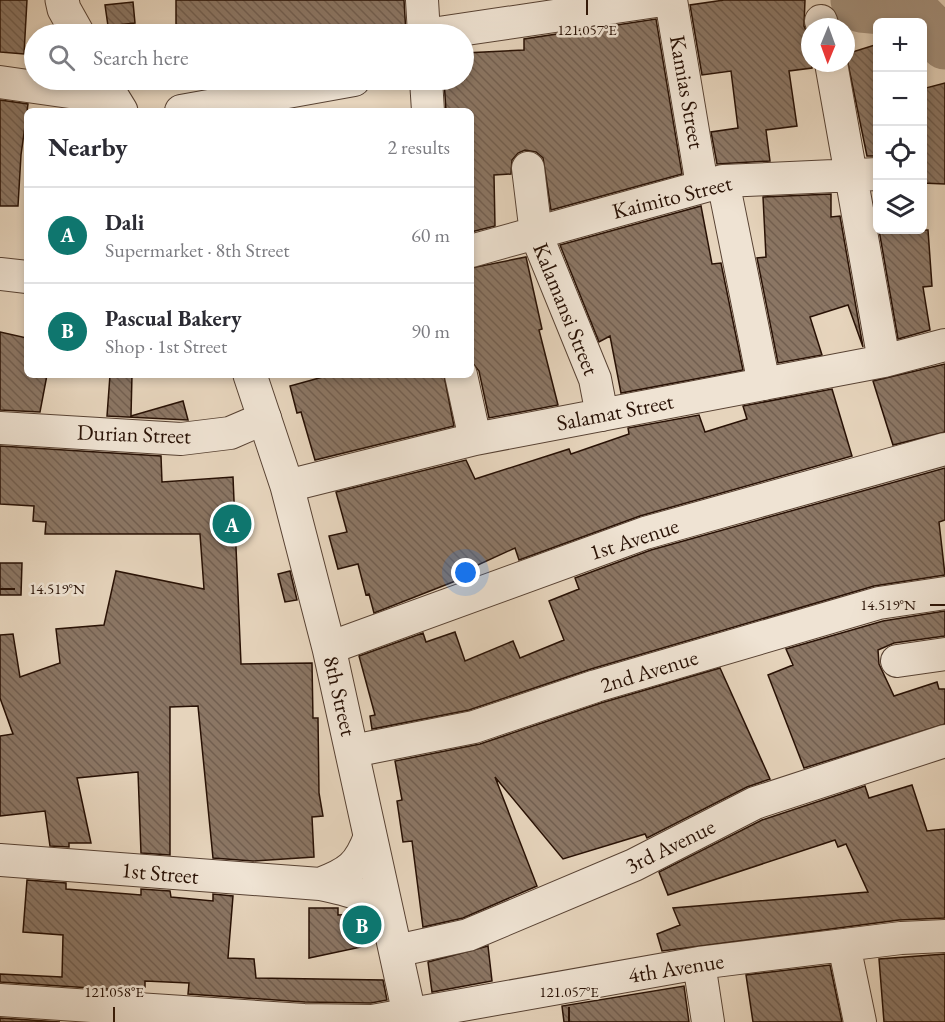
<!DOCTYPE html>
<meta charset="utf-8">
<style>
:root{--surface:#fff;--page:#f2f2f3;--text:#2b2b33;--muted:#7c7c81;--line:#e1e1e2;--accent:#0f766e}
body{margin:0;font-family:"EB Garamond",serif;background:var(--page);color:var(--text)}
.controls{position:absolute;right:18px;top:18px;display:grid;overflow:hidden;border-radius:9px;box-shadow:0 3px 9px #0003}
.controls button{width:54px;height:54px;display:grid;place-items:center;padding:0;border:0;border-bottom:2px solid var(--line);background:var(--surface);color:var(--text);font:30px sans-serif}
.compass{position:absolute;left:801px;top:18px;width:54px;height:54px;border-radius:50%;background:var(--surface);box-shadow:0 3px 9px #0003;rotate:181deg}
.you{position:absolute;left:466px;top:573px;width:21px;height:21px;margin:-15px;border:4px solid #fff;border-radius:50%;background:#1a73e8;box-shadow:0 0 0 9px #1a73e833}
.badge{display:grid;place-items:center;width:39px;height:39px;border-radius:50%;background:var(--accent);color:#fff;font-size:20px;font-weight:700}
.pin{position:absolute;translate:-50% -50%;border:3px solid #fff;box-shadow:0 2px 6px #0006}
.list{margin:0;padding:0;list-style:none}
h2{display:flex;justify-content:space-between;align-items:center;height:78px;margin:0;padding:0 24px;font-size:26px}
h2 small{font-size:20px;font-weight:400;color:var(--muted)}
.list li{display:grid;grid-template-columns:39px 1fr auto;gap:18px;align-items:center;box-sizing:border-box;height:96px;padding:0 24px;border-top:2px solid var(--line)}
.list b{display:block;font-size:22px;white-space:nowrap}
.list p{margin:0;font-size:20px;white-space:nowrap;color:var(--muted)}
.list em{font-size:20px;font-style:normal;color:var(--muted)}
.icon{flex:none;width:33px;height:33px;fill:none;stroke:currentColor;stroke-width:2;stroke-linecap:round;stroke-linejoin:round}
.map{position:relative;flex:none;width:945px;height:1022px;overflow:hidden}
.search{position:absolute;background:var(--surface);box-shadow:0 3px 9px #0003;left:24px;top:24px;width:450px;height:66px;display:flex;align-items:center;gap:15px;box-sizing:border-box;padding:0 21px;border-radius:33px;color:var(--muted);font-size:22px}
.panel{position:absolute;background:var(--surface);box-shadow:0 3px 9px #0003;left:24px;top:108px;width:450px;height:270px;border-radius:9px}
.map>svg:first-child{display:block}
</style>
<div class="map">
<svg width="945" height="1022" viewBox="0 0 945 1022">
<defs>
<pattern id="building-back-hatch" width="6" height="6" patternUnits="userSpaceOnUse" patternTransform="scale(1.5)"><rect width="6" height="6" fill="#8b7664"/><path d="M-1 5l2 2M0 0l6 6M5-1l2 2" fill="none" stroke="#725f50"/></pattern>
</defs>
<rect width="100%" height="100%" fill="#e6d4bc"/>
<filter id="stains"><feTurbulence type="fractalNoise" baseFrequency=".00333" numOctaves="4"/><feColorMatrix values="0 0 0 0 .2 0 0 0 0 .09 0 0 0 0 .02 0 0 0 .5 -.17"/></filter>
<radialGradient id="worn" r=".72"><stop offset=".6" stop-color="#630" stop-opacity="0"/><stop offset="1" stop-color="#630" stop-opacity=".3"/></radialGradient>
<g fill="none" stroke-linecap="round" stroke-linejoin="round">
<!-- river -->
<path stroke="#a5927e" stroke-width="51" d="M856 0 861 7 914 12 945 44"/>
</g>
<!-- building -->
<path fill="url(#building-back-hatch)" stroke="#281105" stroke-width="1.5" d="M0 0H27L24 54 0 52Z
M176 0H404L406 34H176Z
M724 0H805L804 26 809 37 812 68 789 71 797 126 766 130 770 161 717 164 711 132 738 128 731 71 702 75 690 5Z
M133 2 135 23 108 26 105 5Z
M656 19 682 174 551 210 543 158 536 152 525 150 518 153 512 160 511 174 494 175 495 226 471 232V111H446L444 80H464V53L524 50V39Z
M878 44V156H867L846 54Z
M945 83V184L922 183V89Z
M0 100 28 104 21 155 18 206H0Z
M831 194V217L840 216 863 347 848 305 810 317 822 355 778 363 757 258 766 257 763 197Z
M701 206 712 264 721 263 743 370 621 393 610 336 599 342 560 245Z
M879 230H928L932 286 923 287 930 330 898 339Z
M526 257 542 329 539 330 558 405 489 418 479 371 471 361V268Z
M0 332 27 338V375H47L40 412 0 410Z
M945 364V432L893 445 873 381Z
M110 375H132L131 416 183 401 188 420 107 416Z
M330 375H444L454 426 315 460 301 412 297 413 290 386Z
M832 389 852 456 640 516 519 560 515 548 456 575 458 580 374 613 369 594 366 595 358 564 338 569 329 536 347 532 336 492 466 460 475 479 569 449 571 454 629 434 628 428 699 415 705 432 747 419 743 406Z
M0 446 161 456 162 482 233 477 241 664 312 663 313 718H318L319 793 323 816 312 817 314 857 253 861 213 858 198 706 170 707V855L141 853 138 772 77 778 91 843H69V847L50 846 45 811 0 816V736L13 734 0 698V635L13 634 20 677 60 663 56 629 104 625 116 571 204 589 200 534H45L46 522 33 521 34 506 0 504Z
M945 468V520L939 522 945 575 874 586 591 669 469 710 372 729 370 716 375 715 359 656 423 633 426 642 455 632 465 661 513 641 520 658 564 640 549 601 579 589 575 578 651 550Z
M0 563H22L21 595H0Z
M290 571 297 600 285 602 278 574Z
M945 611V636L894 643 878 650 879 664 894 696 937 682 939 689H945V724L804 768 768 675 793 665 786 649 883 621Z
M720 668 770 779 747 787 647 838 645 834 563 859 495 777 537 886 463 918 423 927 412 841 403 842 397 801 402 800 395 761 480 744 601 703Z
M912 785 927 831 945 829V918L899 920 662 951 657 934 680 925 673 908 868 892 846 844 838 847 835 840 668 895 659 872 762 820 865 786 869 798Z
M27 880 66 883V889L141 895V889L170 891 171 897 213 901V894L233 896 228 958 254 959 256 978 383 980 387 1000 371 1003 305 1002 188 994 189 983 145 981V987H136V991L0 982V974L62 977 63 935 23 932Z
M309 908H338V915L357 914 370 925 373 936H366V946L309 958Z
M488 946 492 981 432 992 428 962Z
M945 954V1022H884L879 959Z
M830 965 842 1022H753L746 975Z
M684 986 689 1022H564L562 1006Z
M0 1018 60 1022H0Z"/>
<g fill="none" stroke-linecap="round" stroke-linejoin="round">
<!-- minor casing -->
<g stroke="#584233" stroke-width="34">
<path id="minor" d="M422 0 424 34
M671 0 702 185
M821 21 823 27
M432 34 663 0
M831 63 884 361
M426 80 428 111
M0 82 112 98
M181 111 354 80
M528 168 536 234 595 379 602 415
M723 181 764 384
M471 251 723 181 878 174
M0 274 27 277
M461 375 475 439
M0 428 181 439 230 433 265 418
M287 486 475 439 884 361 945 345
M329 648 645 533 945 449
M897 661 945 654
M353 751 474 727 596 686 879 603 945 593
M0 860 320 884C349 890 369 894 388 917
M320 884C349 873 359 866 370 836
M844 945 860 1022
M396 951 468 935 634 865 755 803 945 741
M699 963 708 1022
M0 1000 304 1020 372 1021 699 963 901 938 945 936"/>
</g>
<!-- tertiary casing -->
<g stroke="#584233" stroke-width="35">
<path id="tertiary" d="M62 0 64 9 78 34
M102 80 121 111
M250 375 287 486 329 648 411 1022"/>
</g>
<!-- minor -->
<use href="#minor" stroke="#efe3d3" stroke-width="32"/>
<!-- tertiary -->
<use href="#tertiary" stroke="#efe3d3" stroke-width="33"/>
</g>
<!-- ticks -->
<path fill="none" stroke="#281105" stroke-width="2" d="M587 15V0M0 589H15M930 605H945M114 1022V1007M569 1022V1007"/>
<g text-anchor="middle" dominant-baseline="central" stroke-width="5" stroke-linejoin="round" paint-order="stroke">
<!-- street labels -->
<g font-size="22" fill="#281105" stroke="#efe3d3">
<text transform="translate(687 92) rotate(80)">Kamias Street</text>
<text transform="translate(672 197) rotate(-14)">Kaimito Street</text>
<text transform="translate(566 309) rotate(68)">Kalamansi Street</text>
<text transform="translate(615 412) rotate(-11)">Salamat Street</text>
<text transform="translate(134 434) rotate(2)">Durian Street</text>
<text transform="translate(634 539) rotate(-18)">1st Avenue</text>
<text transform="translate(649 671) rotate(-17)">2nd Avenue</text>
<text transform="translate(340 696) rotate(77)">8th Street</text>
<text transform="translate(670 846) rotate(-26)">3rd Avenue</text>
<text transform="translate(160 873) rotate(5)">1st Street</text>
<text transform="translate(676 968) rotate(-9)">4th Avenue</text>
</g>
</g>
<g font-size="15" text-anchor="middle" fill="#281105" stroke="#efe3d3" stroke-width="5" stroke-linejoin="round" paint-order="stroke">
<text x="587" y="35">121.057°E</text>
<text x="57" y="594">14.519°N</text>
<text x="888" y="610">14.519°N</text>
<text x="114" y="997">121.058°E</text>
<text x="569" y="997">121.057°E</text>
</g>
<rect width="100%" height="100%" filter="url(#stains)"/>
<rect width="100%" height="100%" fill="url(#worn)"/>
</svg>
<div class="controls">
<button>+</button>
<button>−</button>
<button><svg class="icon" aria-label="locate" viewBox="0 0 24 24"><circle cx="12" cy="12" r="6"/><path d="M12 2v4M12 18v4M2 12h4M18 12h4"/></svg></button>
<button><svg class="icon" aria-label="layers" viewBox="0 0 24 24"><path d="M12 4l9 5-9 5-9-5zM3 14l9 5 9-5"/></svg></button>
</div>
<svg class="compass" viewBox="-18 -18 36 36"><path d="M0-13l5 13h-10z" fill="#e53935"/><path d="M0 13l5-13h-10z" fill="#7c7c81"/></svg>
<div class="you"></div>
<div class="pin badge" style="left:232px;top:524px">A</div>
<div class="pin badge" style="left:362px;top:925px">B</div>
<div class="search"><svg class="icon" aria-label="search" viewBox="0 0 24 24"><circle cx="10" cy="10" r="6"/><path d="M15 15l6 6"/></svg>Search here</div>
<section class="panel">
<h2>Nearby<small>2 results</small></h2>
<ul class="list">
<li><span class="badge">A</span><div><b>Dali</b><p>Supermarket · 8th Street</p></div><em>60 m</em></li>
<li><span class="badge">B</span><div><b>Pascual Bakery</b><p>Shop · 1st Street</p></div><em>90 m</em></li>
</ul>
</section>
</div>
